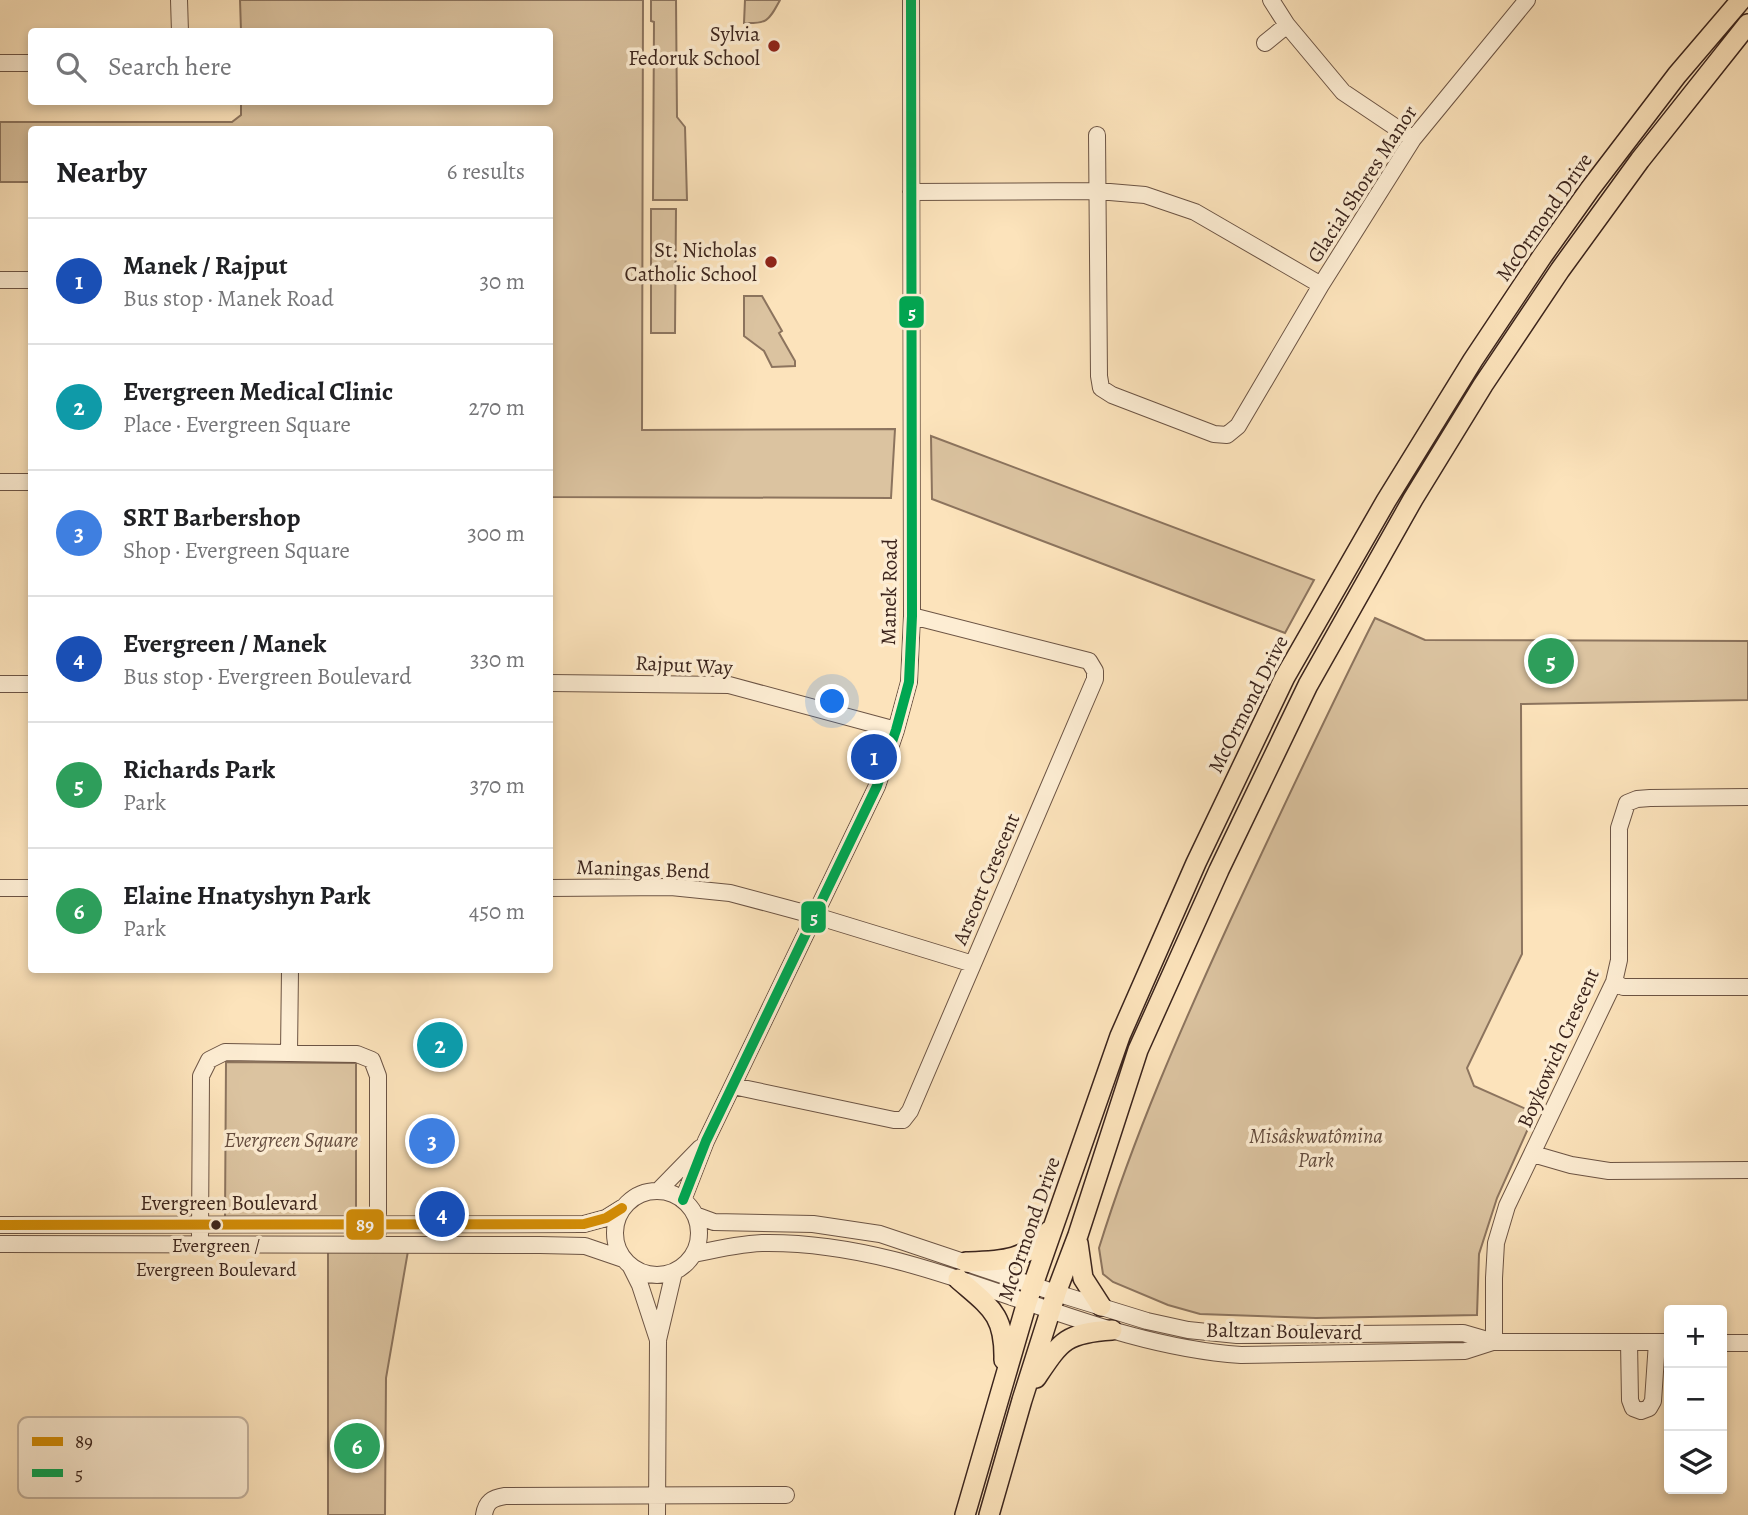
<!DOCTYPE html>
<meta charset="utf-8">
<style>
:root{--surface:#fff;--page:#f6f6f6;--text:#202124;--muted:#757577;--line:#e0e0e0;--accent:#db2777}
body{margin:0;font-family:Alegreya,serif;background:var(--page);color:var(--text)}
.controls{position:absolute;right:21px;bottom:21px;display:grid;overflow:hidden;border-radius:7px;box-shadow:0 4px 10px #0003}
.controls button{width:63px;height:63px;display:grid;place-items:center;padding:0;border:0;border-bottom:2px solid var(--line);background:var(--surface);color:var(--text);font:35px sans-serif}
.you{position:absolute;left:833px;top:702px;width:24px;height:24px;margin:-18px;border:5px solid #fff;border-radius:50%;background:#1a73e8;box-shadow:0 0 0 10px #1a73e833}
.badge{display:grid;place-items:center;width:46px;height:46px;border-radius:50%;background:var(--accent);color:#fff;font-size:23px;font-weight:700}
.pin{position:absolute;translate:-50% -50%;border:4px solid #fff;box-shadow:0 2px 7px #0006}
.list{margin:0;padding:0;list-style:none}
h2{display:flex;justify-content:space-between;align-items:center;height:91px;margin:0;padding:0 28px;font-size:30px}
h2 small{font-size:23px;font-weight:400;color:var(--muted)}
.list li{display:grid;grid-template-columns:46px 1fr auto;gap:21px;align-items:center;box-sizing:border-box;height:126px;padding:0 28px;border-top:2px solid var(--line)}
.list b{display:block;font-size:26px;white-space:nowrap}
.list p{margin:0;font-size:23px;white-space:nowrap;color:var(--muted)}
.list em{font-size:23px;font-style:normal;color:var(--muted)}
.icon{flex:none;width:38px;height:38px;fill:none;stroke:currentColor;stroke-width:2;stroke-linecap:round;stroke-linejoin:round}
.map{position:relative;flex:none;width:1748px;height:1515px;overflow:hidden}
.search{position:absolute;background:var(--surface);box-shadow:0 4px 10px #0003;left:28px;top:28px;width:525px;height:77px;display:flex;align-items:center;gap:18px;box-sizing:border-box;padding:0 24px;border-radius:7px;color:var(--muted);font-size:26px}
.panel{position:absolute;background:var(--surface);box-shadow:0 4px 10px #0003;left:28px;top:126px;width:525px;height:847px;border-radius:7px}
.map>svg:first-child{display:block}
</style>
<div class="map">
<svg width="1748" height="1515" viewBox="0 0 1748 1515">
<rect width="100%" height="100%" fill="#fce3bb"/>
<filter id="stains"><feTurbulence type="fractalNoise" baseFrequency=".00286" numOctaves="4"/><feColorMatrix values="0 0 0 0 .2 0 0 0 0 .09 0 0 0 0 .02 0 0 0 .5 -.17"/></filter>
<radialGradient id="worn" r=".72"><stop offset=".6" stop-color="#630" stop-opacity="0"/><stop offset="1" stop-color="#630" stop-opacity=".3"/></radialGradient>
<!-- green -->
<path fill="#dbc3a0" stroke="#8c745e" stroke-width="2" d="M240 0H643L642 430 895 429 891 498 550 497V130H32L31 182H0V122H232L241 115V102H550V32L241 31Z
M651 0H676L677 117 685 127 687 200H653L654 22 651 21Z
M745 0H780C769 20 768 24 744 23Z
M651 209H676L675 333H651Z
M744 296H762L782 331 779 333 795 361V366L772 367 764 351 744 336Z
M931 436 1314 580 1285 633 932 499Z
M1375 618 1425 640 1748 641V700L1521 704 1522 954 1467 1068 1474 1086 1535 1113 1497 1198 1479 1254 1477 1315 1316 1318 1200 1314 1168 1305 1113 1282 1103 1274 1099 1248C1134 1135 1182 1026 1231 919 1278 818 1325 717 1375 618Z
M226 1062 356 1063V1218H225Z
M408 1251 386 1378 385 1515H328V1252Z"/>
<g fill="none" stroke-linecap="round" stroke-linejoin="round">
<!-- minor casing -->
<g stroke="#6c5444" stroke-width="18">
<path id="minor" d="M179 0 180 32
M1271 0 1287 25 1343 92 1413 139
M1265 43 1287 25
M0 63H32
M1097 135 1099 376 1101 388 1112 395 1214 434 1227 435 1238 426 1321 285 1413 139 1527 0
M911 192 1098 191 1145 195 1195 212 1321 285
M0 280H32
M0 482H32
M550 683 729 685 896 730
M0 684H32
M0 888H32
M550 888 671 887 730 893 816 916 973 964
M1614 982 1623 987H1748
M289 1053 290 970
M733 1086 894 1120H903L910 1111 1095 679V671L1089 661 912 616
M1533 1154 1571 1165 1609 1171 1748 1170
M615 1233a42 42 0 1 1 84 0a42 42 0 1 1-84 0Z
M658 1191 700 1148
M683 1200 706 1141 877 786 896 730 909 682 912 616 911 0
M695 1215 714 1222 813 1224 880 1234 1056 1293 1147 1321 1188 1330 1237 1335 1463 1333 1494 1342H1669
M0 1225 584 1224 606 1218 622 1208
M200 1235 201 1076 209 1060 225 1052 357 1054 372 1060 378 1076V1232
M0 1244 540 1245 585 1246 623 1259
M694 1254C717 1249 739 1244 762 1243 930 1240 1076 1344 1241 1355L1465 1351 1493 1342
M631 1267 640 1285 658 1340
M1494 1342V1278L1496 1243 1507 1206 1614 982 1619 960V828L1627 803 1637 799 1650 798 1748 797
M1629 1342 1630 1400 1633 1408 1641 1411 1649 1408 1653 1401 1657 1342
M1722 1343H1748
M484 1515C486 1502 492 1498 505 1496L786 1495
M657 1515 658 1340 674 1272"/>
</g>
<!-- major casing -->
<g stroke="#3c251d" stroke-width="22">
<path id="major" d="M1078 1243 1083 1278 1101 1306
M966 1262C1000 1261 1028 1261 1049 1231
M958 1279C990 1307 1005 1314 1004 1360
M1036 1378C1061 1341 1065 1333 1112 1330
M965 1515 1027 1302 1120 1036 1196 863 1285 677 1386 501 1473 360 1543 255 1590 189 1677 75 1741 0
M989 1515 1022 1400 1056 1293 1078 1235 1138 1050 1219 870 1308 685 1413 499 1483 385 1560 270 1640 160 1748 24"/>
</g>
<!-- minor -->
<use href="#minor" stroke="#fdedd3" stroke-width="16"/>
<!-- major -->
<use href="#major" stroke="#fce3bb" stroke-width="19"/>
<!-- bus-1 casing -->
<g stroke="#fdedd3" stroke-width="16">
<path id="bus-1" d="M0 1225 584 1224 606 1218 622 1208"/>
</g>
<!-- bus-2 casing -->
<g stroke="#fdedd3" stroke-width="16">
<path id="bus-2" d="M683 1200 706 1141 877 786 896 730 909 682 912 616 911 0"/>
</g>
<!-- bus-1 -->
<use href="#bus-1" stroke="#d28c06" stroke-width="10"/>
<!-- bus-2 -->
<use href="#bus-2" stroke="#00a651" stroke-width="10"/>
</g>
<!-- markers -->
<g fill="#8f2418" stroke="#fdedd3" stroke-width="2.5">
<circle cx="774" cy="46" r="7"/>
<circle cx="771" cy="262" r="7"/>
</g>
<circle fill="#3c251d" stroke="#fdedd3" stroke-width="2.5" cx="216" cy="1225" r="6"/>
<g text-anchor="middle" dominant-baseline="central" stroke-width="7" stroke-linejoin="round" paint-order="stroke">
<!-- bus labels -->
<g font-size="19" fill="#3c251d" stroke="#fdedd3">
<text x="216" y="1246">Evergreen /<tspan x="216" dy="24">Evergreen Boulevard</tspan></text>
</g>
<!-- poi labels -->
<g font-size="21" fill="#3c251d" stroke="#fdedd3" text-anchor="end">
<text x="760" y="34">Sylvia<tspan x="760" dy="24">Fedoruk School</tspan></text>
<text x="757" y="250">St. Nicholas<tspan x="757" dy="24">Catholic School</tspan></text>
</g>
<!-- street labels -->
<g font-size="21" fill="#3c251d" stroke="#fdedd3">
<text transform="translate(1362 184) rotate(-57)">Glacial Shores Manor</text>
<text transform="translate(1544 217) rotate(-55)">McOrmond Drive</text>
<text transform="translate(889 592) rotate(-89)">Manek Road</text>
<text transform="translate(684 665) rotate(3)">Rajput Way</text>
<text transform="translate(1248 704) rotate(-63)">McOrmond Drive</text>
<text transform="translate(643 869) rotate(2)">Maningas Bend</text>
<text transform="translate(986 879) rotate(-67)">Arscott Crescent</text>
<text transform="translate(1558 1048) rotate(-66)">Boykowich Crescent</text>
<text x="229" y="1203">Evergreen Boulevard</text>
<text transform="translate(1029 1229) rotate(-71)">McOrmond Drive</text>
<text transform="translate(1284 1331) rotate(1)">Baltzan Boulevard</text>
</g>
<!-- park labels -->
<g font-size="21" font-style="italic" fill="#644c3e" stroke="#fdedd3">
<text x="1316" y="1136">Misâskwatômina<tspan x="1316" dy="24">Park</tspan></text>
<text x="291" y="1140">Evergreen Square</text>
</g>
</g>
<!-- legend -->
<rect x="18" y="1417" width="230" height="81" rx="10" fill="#fdedd3" stroke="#c3b19c" stroke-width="2"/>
<rect x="32" y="1437" width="31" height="9" fill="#d28c06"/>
<rect x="32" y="1469" width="31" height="8" fill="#00a651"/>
<g font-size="19" fill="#3c251d">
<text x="75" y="1448">89</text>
<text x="75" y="1480">5</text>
</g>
<g stroke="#fdedd3" stroke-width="2.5">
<rect x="898" y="295" width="27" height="34" rx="7" fill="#00a651"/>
<rect x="800" y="900" width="27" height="34" rx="7" fill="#00a651"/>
<rect x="345" y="1208" width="40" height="33" rx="7" fill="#d28c06"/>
</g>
<g font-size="19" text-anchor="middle" font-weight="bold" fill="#fff">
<text x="912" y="319">5</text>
<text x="814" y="924">5</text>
<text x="365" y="1231">89</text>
</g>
<rect width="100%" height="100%" filter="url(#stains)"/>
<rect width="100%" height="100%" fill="url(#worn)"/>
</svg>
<div class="controls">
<button>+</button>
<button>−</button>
<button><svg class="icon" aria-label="layers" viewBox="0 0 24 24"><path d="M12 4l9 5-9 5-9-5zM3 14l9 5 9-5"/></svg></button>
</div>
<div class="you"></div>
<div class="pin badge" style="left:874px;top:757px;background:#1a4fb4">1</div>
<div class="pin badge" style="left:440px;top:1045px;background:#0f9aa8">2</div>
<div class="pin badge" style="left:432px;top:1141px;background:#3f7fe0">3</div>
<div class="pin badge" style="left:442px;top:1214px;background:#1a4fb4">4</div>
<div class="pin badge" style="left:1551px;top:661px;background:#2e9e5b">5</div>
<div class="pin badge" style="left:357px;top:1446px;background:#2e9e5b">6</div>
<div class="search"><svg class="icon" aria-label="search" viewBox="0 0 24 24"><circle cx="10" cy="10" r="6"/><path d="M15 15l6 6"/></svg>Search here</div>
<section class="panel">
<h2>Nearby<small>6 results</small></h2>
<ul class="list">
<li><span class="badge" style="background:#1a4fb4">1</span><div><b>Manek / Rajput</b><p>Bus stop · Manek Road</p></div><em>30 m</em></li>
<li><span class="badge" style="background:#0f9aa8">2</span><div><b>Evergreen Medical Clinic</b><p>Place · Evergreen Square</p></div><em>270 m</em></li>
<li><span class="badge" style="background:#3f7fe0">3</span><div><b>SRT Barbershop</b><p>Shop · Evergreen Square</p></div><em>300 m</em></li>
<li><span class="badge" style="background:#1a4fb4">4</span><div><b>Evergreen / Manek</b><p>Bus stop · Evergreen Boulevard</p></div><em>330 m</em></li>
<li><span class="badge" style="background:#2e9e5b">5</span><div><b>Richards Park</b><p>Park</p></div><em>370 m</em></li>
<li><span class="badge" style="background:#2e9e5b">6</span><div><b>Elaine Hnatyshyn Park</b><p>Park</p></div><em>450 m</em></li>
</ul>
</section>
</div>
